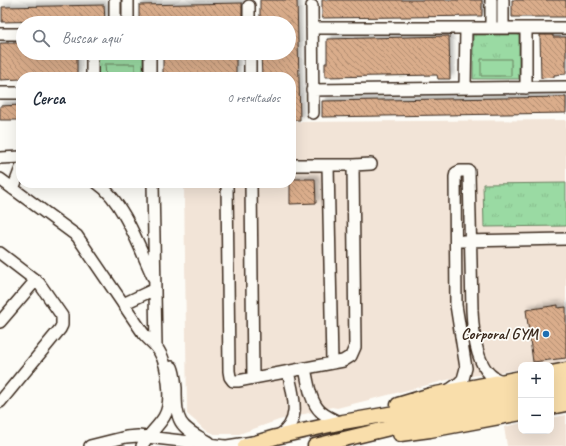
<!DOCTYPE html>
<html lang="es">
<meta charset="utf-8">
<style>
:root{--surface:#fff;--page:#f6f6f7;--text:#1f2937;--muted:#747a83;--line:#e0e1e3}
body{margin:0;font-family:Caveat,sans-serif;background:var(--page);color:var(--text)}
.controls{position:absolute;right:12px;bottom:12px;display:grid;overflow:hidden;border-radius:8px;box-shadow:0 4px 16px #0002}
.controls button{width:36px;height:36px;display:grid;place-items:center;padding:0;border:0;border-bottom:1px solid var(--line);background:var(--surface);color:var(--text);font:20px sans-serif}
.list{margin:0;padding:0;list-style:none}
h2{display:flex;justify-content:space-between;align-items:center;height:52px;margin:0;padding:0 16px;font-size:17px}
h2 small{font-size:13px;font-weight:400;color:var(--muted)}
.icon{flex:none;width:22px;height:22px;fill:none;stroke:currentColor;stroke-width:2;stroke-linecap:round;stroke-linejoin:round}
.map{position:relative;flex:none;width:566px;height:446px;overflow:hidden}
.search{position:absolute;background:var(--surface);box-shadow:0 4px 16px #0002;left:16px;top:16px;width:280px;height:44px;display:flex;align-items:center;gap:10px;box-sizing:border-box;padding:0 14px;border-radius:22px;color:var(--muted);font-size:15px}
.panel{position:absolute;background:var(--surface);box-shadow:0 4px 16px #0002;left:16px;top:72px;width:280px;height:116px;border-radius:16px}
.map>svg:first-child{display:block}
</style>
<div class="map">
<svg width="566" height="446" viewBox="0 0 566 446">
<defs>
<pattern id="grass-tufts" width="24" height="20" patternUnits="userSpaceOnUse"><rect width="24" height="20" fill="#9adaa3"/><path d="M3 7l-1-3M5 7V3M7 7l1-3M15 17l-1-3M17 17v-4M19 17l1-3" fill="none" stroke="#86bb8c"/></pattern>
<pattern id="building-back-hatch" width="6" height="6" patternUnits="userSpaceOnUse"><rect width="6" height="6" fill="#daad8b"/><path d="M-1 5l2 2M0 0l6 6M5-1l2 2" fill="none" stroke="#b28d71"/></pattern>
<filter id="shadow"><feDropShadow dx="3.5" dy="-3.5" stdDeviation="2" flood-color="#0004"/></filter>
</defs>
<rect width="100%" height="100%" fill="#fdfcf7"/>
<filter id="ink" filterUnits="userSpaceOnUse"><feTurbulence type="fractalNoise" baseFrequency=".025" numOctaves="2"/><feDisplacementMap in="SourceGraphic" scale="8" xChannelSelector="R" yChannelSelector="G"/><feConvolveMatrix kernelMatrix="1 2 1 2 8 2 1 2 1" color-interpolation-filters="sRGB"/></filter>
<g filter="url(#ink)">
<!-- built -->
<path fill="#f2e4d7" d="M566 120V363L550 365H521V369L451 379 337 408 332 407 313 412 279 420 239 434H214L207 431 187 414 184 183H291V122Z
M566 415V446H507L504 427 521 423V431H551V418Z"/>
<!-- grass -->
<path fill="url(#grass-tufts)" stroke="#6a8260" d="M473 35H519V79H473Z
M98 53H143V77H98Z
M566 183V226L484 227 483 184Z"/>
<!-- pitch -->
<path fill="#9adaa3" stroke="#6a8260" d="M481 59H511V76H481Z
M105 64H135V77H106Z"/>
<!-- building -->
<path fill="url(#building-back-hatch)" stroke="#3b2a1e" filter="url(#shadow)" d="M260 0H297L300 120H291V77H262L261 53H289V23H260Z
M322 0H482V16L322 18Z
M512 0H566V17H512Z
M242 3V19L139 20V5Z
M104 5 105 20 2 22V7Z
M540 35H553V37H566V74L554 75V77L541 78Z
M449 36 450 79H438L437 75 325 77V63H327V39Z
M0 43H23V53H77V77H21V79L0 80Z
M163 53H236V77H163Z
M566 97V113L322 117V101Z
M21 105V120H0V106Z
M291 179H315L316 203 290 204V183H291Z
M558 305V308L566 307V358L533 362 526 310Z"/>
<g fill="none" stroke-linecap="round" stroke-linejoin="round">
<!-- minor casing -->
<g stroke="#3b2a1e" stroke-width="14">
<path id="minor" d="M115 0V23
M128 0V23
M503 0V28
M249 6V23
M312 6 313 113
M312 28H566
M491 28V0
M526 28V88
M0 34H23
M92 53V77
M150 53V77
M250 53V77
M465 88 466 28
M312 90 566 87
M0 93H21
M0 158 21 157
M328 165 332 363
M353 165 371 164
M0 179 77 236 143 333C148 340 155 344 159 351 168 365 173 403 164 417 158 427 146 437 142 446
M97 183C123 200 140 249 153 277
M153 183 156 346
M227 183 229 371 230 377 233 381H238L343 361 351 356 355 347 353 165H291
M251 183 253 378
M13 189 21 168
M463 241 566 239
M0 253 39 283 62 316V325L60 329 0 402
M123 304 155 289
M0 322 36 280
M172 367C175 374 175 381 176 388 176 422 178 426 208 442
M305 368C308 382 310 402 321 412 327 417 334 420 341 423
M448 391 459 383 463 379 466 368 456 305 455 177 456 173 460 171H469L472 310C473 332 476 379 505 381
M278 436C303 422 293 394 288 372
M90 446 126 437 138 436 225 446
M227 446 253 442"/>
</g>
<!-- major casing -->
<g stroke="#3b2a1e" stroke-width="17">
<path id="major" d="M551 373 566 370
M551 385 566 382
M551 395 566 392
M398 405 431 395 521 378
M551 407 566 404
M400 434 430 430 521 413
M245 446 276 437 343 422 521 391
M315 446 427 419 521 401"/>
</g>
<!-- minor -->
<use href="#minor" stroke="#fdfcf7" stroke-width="11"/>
<!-- major -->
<use href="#major" stroke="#f9deab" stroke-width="14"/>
</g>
</g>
<!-- markers -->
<circle fill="#1f6fb2" stroke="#fdfcf7" stroke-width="1.5" cx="546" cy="334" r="4"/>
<g text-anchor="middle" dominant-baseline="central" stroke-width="3.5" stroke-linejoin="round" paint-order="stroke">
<!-- poi labels -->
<g font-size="16" font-weight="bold" fill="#3b2a1e" stroke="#fdfcf7" text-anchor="end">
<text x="538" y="334">Corporal GYM</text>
</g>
</g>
</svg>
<div class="controls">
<button>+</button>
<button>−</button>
</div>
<div class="search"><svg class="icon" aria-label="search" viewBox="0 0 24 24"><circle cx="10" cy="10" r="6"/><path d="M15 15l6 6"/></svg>Buscar aquí</div>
<section class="panel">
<h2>Cerca<small>0 resultados</small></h2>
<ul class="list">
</ul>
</section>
</div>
